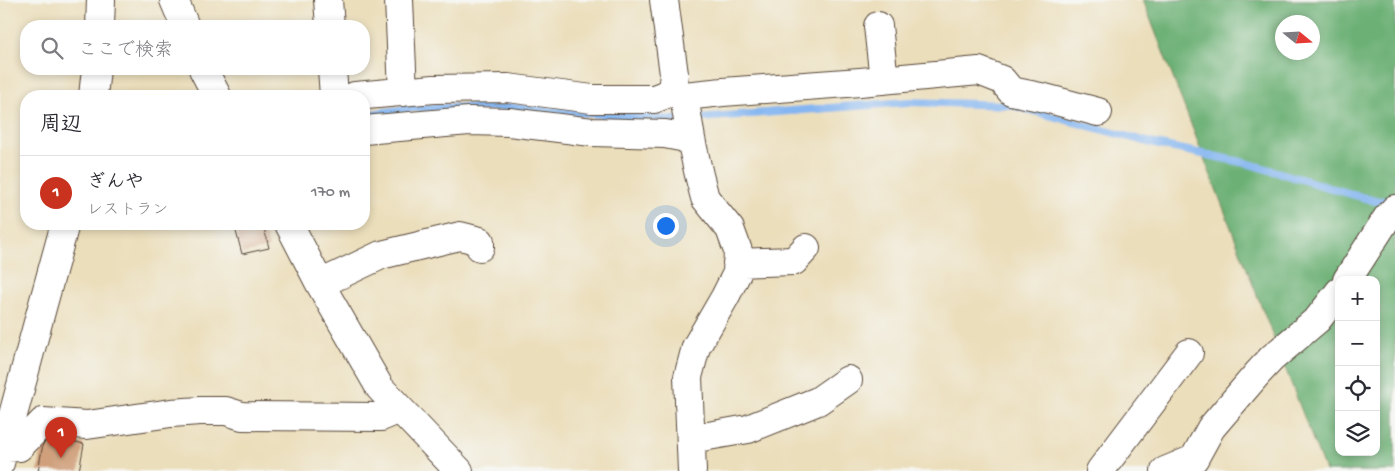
<!DOCTYPE html>
<html lang="ja">
<meta charset="utf-8">
<style>
:root{--surface:#fff;--page:#f7f7f7;--text:#2b2b33;--muted:#7c7c81;--line:#e1e1e2;--accent:#c8321e}
body{margin:0;font-family:"Gochi Hand","Klee One",sans-serif;background:var(--page);color:var(--text)}
.controls{position:absolute;right:15px;bottom:15px;display:grid;overflow:hidden;border-radius:10px;box-shadow:0 2px 8px #0003}
.controls button{width:45px;height:45px;display:grid;place-items:center;padding:0;border:0;border-bottom:1px solid var(--line);background:var(--surface);color:var(--text);font:25px sans-serif}
.compass{position:absolute;left:1275px;top:15px;width:45px;height:45px;border-radius:50%;background:var(--surface);box-shadow:0 2px 8px #0003;rotate:108deg}
.you{position:absolute;left:665px;top:225px;width:18px;height:18px;margin:-12px;border:4px solid #fff;border-radius:50%;background:#1a73e8;box-shadow:0 0 0 8px #1a73e833}
.badge{display:grid;place-items:center;width:32px;height:32px;border-radius:50%;background:var(--accent);color:#fff;font-size:16px;font-weight:700}
.pin{position:absolute;translate:-50% -41px;filter:drop-shadow(0 1px 2px #0008)}
.pin::after{content:'';position:absolute;top:26px;width:18px;height:15px;background:inherit;clip-path:polygon(0 0,100% 0,50% 100%)}
.list{margin:0;padding:0;list-style:none}
h2{display:flex;justify-content:space-between;align-items:center;height:65px;margin:0;padding:0 20px;font-size:21px}
h2 small{font-size:16px;font-weight:400;color:var(--muted)}
.list li{display:grid;grid-template-columns:32px 1fr auto;gap:15px;align-items:center;box-sizing:border-box;height:75px;padding:0 20px;border-top:1px solid var(--line)}
.list b{display:block;font-size:19px;white-space:nowrap}
.list p{margin:0;font-size:16px;white-space:nowrap;color:var(--muted)}
.list em{font-size:16px;font-style:normal;color:var(--muted)}
.icon{flex:none;width:28px;height:28px;fill:none;stroke:currentColor;stroke-width:2;stroke-linecap:round;stroke-linejoin:round}
.map{position:relative;flex:none;width:1395px;height:471px;overflow:hidden}
.search{position:absolute;background:var(--surface);box-shadow:0 2px 8px #0003;left:20px;top:20px;width:350px;height:55px;display:flex;align-items:center;gap:12px;box-sizing:border-box;padding:0 18px;border-radius:20px;color:var(--muted);font-size:19px}
.panel{position:absolute;background:var(--surface);box-shadow:0 2px 8px #0003;left:20px;top:90px;width:350px;height:140px;border-radius:20px}
.map>svg:first-child{display:block}
</style>
<div class="map">
<svg width="1395" height="471" viewBox="0 0 1395 471">
<rect width="100%" height="100%" fill="#f6f6f2"/>
<filter id="ink" filterUnits="userSpaceOnUse"><feTurbulence type="fractalNoise" baseFrequency=".02" numOctaves="2"/><feDisplacementMap in="SourceGraphic" scale="10" xChannelSelector="R" yChannelSelector="G"/><feConvolveMatrix kernelMatrix="1 2 1 2 8 2 1 2 1" color-interpolation-filters="sRGB"/></filter>
<filter id="wash" filterUnits="userSpaceOnUse"><feTurbulence type="fractalNoise" baseFrequency=".0096" numOctaves="4" result="noise"/><feDisplacementMap in="SourceGraphic" scale="20" xChannelSelector="R" yChannelSelector="G"/><feGaussianBlur stdDeviation="1.12" result="paint"/><feColorMatrix in="noise" values="0 0 0 0 0 0 0 0 0 0 0 0 0 0 0 0 0 1.4 0 .05"/><feComposite in="paint" operator="in"/></filter>
<g filter="url(#wash)">
<rect width="100%" height="100%" fill="#ebdebb"/>
<!-- forest -->
<path fill="#6cb074" stroke="#546d49" fill-rule="evenodd" d="M1143 0H1395V471H1325ZM1282 22H1312V52H1282ZM1339 280H1376V452H1339Z"/>
<g fill="none" stroke-linecap="round" stroke-linejoin="round">
<!-- stream -->
<path stroke="#85b6f1" stroke-width="8" d="M364 115 412 108 509 107 672 120 908 102 1011 105 1155 144 1246 163 1375 201 1393 200"/>
</g>
<g id="blocks">
<!-- building -->
<path fill="#d0a07d" d="M234 224H263L269 248 242 254Z
M49 438 64 439 84 444 79 471H38L43 444Z"/>
</g>
</g>
<g filter="url(#ink)">
<use href="#blocks" fill-opacity="0" stroke="#554536" stroke-width="1"/>
<g fill="none" stroke-linecap="round" stroke-linejoin="round">
<!-- minor casing -->
<g stroke="#554536" stroke-width="30">
<path id="minor" d="M174 0 185 26
M328 0 330 26
M399 0 403 92
M664 0 674 74 672 92
M100 26 101 0
M878 26 884 80
M203 69 217 96
M332 69 334 96
M93 96 96 69
M355 96 434 89 508 88 592 99H654L672 92 684 96 723 92 860 82 979 71 1002 80 1011 91 1045 98 1098 112
M684 96 691 139 699 175 705 198 730 229 738 251 737 273 725 297 696 347 688 377 692 471
M364 130 469 121 509 122 592 132 665 134 691 139
M289 224 320 284 380 388 459 471
M737 263 794 261 806 248
M1347 280 1387 218 1395 209
M320 284 381 255 460 236 480 241V247
M691 439 748 429 818 401 848 380
M3 448 19 447 43 422 87 425 171 413 200 411H226L242 416 381 417 400 409
M0 463 43 304 65 224
M1100 471 1189 353
M1165 471 1194 459 1211 428 1258 373 1272 358 1318 319 1339 292"/>
</g>
<!-- minor -->
<use href="#minor" stroke="#fff" stroke-width="28"/>
</g>
</g>
</svg>
<div class="controls">
<button>+</button>
<button>−</button>
<button><svg class="icon" aria-label="locate" viewBox="0 0 24 24"><circle cx="12" cy="12" r="6"/><path d="M12 2v4M12 18v4M2 12h4M18 12h4"/></svg></button>
<button><svg class="icon" aria-label="layers" viewBox="0 0 24 24"><path d="M12 4l9 5-9 5-9-5zM3 14l9 5 9-5"/></svg></button>
</div>
<svg class="compass" viewBox="-18 -18 36 36"><path d="M0-13l5 13h-10z" fill="#e53935"/><path d="M0 13l5-13h-10z" fill="#7c7c81"/></svg>
<div class="you"></div>
<div class="pin badge" style="left:61px;top:458px">1</div>
<div class="search"><svg class="icon" aria-label="search" viewBox="0 0 24 24"><circle cx="10" cy="10" r="6"/><path d="M15 15l6 6"/></svg>ここで検索</div>
<section class="panel">
<h2>周辺<small></small></h2>
<ul class="list">
<li><span class="badge">1</span><div><b>ぎんや</b><p>レストラン</p></div><em>170 m</em></li>
</ul>
</section>
</div>
